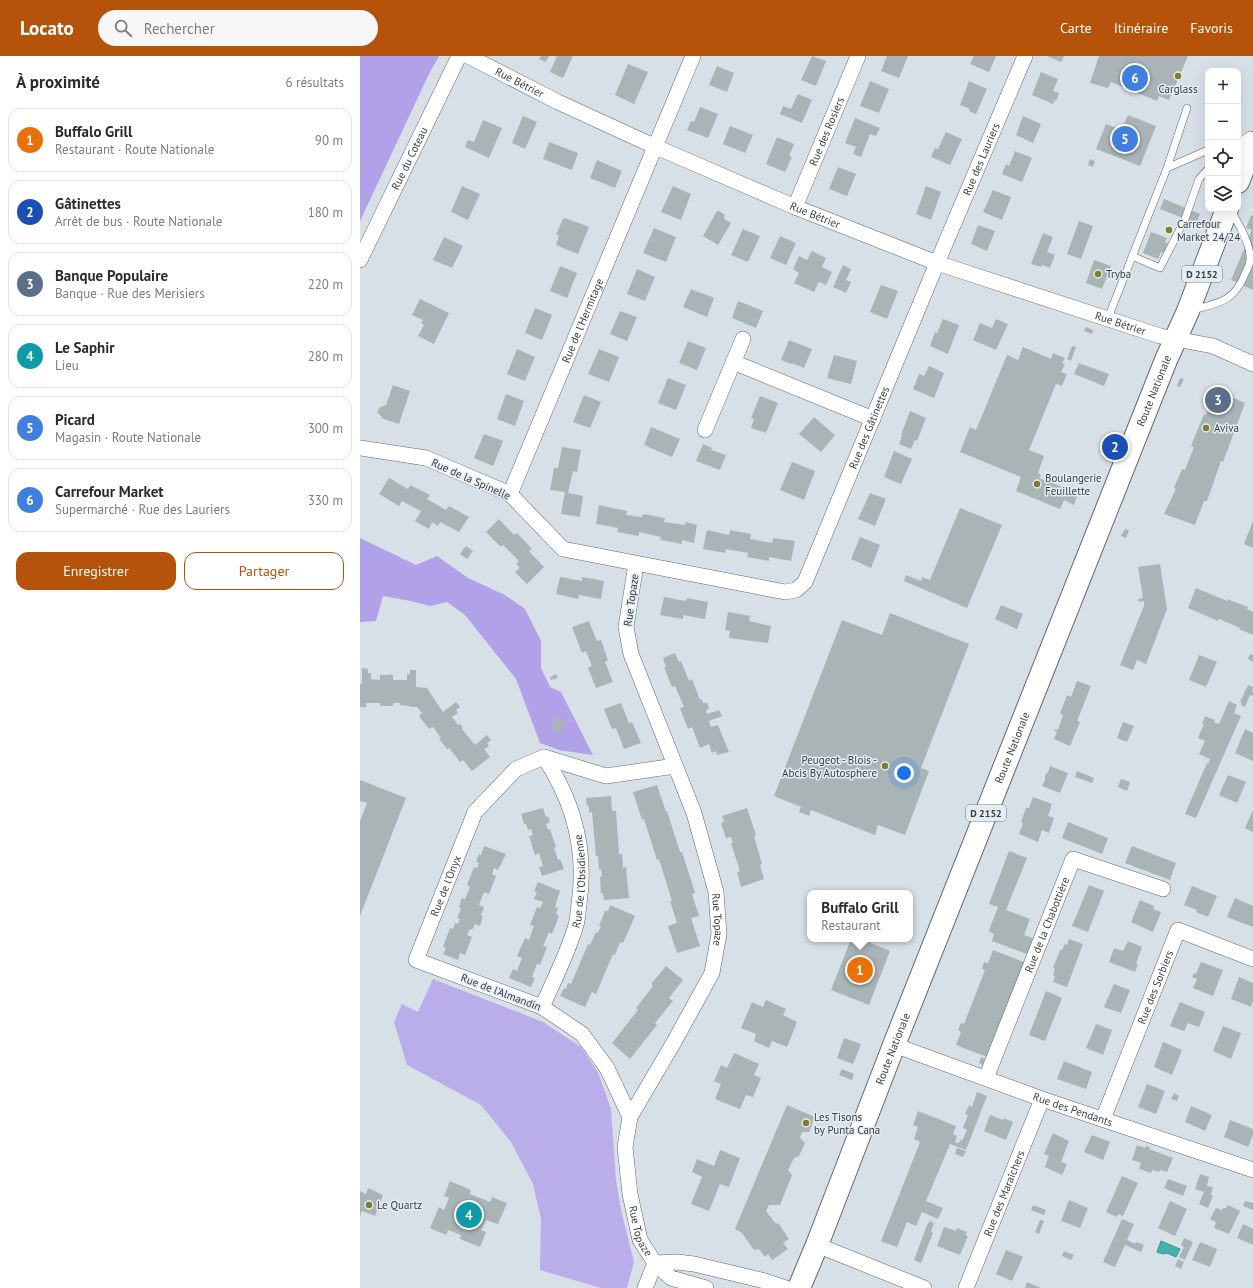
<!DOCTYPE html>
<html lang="fr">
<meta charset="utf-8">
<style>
:root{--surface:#fff;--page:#f7f7f7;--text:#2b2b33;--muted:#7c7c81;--line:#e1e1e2;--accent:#b45309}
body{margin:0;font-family:"PT Sans",sans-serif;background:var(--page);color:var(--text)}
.controls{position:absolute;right:12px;top:12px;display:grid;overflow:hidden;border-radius:8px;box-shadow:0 4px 16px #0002}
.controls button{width:36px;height:36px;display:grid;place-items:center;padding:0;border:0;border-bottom:1px solid var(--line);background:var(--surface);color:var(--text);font:20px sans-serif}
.you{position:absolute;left:544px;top:717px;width:14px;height:14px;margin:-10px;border:3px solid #fff;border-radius:50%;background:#1a73e8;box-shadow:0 0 0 6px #1a73e833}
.badge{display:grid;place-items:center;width:26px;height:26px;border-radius:50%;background:var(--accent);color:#fff;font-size:13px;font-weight:700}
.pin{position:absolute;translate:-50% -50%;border:2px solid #fff;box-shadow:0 1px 4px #0006}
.popup{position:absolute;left:447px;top:834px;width:106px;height:52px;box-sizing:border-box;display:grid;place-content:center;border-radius:8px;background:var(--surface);filter:drop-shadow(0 1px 3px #0005);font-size:13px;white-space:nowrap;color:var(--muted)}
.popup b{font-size:15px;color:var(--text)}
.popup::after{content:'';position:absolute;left:50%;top:100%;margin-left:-8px;border:8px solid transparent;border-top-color:var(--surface)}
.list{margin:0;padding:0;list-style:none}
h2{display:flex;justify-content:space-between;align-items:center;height:52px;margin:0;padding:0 16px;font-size:17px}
h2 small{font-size:13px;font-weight:400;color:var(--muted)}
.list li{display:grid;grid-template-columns:26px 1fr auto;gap:12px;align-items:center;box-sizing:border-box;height:64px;margin:0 8px 8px;padding:0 8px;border:1px solid var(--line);border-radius:12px}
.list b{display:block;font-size:15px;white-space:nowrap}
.list p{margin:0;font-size:13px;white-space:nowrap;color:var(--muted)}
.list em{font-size:13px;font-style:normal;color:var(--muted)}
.actions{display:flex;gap:8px;padding:12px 16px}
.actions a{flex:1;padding:9px 0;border:1px solid var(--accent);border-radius:12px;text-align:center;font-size:14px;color:var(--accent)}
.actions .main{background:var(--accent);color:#fff}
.icon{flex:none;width:22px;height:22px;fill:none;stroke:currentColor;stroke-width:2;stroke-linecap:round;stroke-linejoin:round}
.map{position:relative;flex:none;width:893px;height:1232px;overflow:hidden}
header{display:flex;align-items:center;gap:24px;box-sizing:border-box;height:56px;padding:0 20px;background:var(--accent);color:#fff}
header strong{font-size:19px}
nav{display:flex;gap:22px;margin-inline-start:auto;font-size:14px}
.search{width:280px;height:36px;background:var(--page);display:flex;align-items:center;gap:10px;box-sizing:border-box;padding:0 14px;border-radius:22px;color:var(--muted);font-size:15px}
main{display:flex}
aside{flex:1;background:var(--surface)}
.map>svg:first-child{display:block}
</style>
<header>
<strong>Locato</strong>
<div class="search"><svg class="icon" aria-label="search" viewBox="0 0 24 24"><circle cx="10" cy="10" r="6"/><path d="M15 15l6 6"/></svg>Rechercher</div>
<nav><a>Carte</a><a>Itinéraire</a><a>Favoris</a></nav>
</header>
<main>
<aside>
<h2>À proximité<small>6 résultats</small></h2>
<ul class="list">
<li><span class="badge" style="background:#e8710a">1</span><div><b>Buffalo Grill</b><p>Restaurant · Route Nationale</p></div><em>90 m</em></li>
<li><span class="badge" style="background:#1a4fb4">2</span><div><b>Gâtinettes</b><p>Arrêt de bus · Route Nationale</p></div><em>180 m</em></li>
<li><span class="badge" style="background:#5c6f8a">3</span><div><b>Banque Populaire</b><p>Banque · Rue des Merisiers</p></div><em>220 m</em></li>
<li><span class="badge" style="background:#0f9aa8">4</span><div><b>Le Saphir</b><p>Lieu</p></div><em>280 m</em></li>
<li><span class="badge" style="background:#3f7fe0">5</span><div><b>Picard</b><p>Magasin · Route Nationale</p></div><em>300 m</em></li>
<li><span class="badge" style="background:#3f7fe0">6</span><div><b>Carrefour Market</b><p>Supermarché · Rue des Lauriers</p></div><em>330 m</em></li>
</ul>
<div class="actions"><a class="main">Enregistrer</a><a>Partager</a></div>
</aside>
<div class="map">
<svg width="893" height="1232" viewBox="0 0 893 1232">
<rect width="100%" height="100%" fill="#d8e0e7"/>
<!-- green -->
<path fill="#b9adea" d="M73 923 183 966 221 991 238 1016 251 1053 256 1124 261 1154 274 1206 267 1232H241L180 1214 181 1163 173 1128 151 1086 121 1049 47 1009 34 966 42 948 58 956Z"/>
<!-- forest -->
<path fill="#b0a1e9" d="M0 0H79L69 18 0 165Z
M0 482 56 509 77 500 108 522 145 539 165 553 181 585V612L190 631 201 636 233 699 199 694 180 687 156 623 105 559 87 546 70 550 51 545 23 540 16 565 0 566Z"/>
<!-- water -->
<path fill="#3fb3ac" stroke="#3e908c" d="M801 1185 820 1193 816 1201 807 1197 803 1198 797 1196Z"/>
<!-- building -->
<path fill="#a9b4b7" d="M181 0H189L186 6 179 3Z
M197 0H213L203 22 190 16Z
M452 0 466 5 456 30 441 24Z
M527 0H548L539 22 521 15Z
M614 0H636L629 16 610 8Z
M687 0H704L701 6Z
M739 0H828L809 44 799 40 797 45 751 26 748 32 730 27Z
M268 8 288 16 274 48 255 39Z
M357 10 374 17 367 36 349 29Z
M681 16 698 23 693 35 699 37 696 45 694 44 693 48 672 39Z
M510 25 529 33 519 57 500 50Z
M609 25 627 33 616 58 609 55 610 53 600 49Z
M438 38 452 44 442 67 420 58 423 50 431 53Z
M340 51 358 58 348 82 327 74 331 65 334 66Z
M768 59 796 70 780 110 736 93 746 68 761 74Z
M163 60 177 66 165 93 152 87Z
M663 60 681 68 673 87 656 79Z
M495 62 520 72 516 80 510 78 501 101 493 98 496 91 485 87Z
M123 64 142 72 129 102 105 91 108 84 114 86Z
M370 70 393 79 385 97 363 88Z
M586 76 602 83 590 109 571 101 575 92 578 93Z
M417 81 434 88 429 100 432 101 425 116 406 108Z
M189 86 218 97 212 114 183 103Z
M655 95 672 102 662 126 642 118 646 108 649 110Z
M730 103 735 105 733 111 728 109Z
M237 104 262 115 255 132 230 122Z
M478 111 496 118 487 140 469 133Z
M102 130 120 138 108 164 91 156Z
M313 130 331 138 321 164 301 156Z
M566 130 581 136 571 164 556 158Z
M633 134 651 141 642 164 623 156Z
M804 143 840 158 836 167 800 153Z
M357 155H359L365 159 364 163 371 167 358 189 343 180Z
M891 159 893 160V234L871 224 892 174 886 172Z
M205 162 229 171 218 198 196 189 199 180 196 178 203 163Z
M719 165 733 170 721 203 707 198Z
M618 169 635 175 627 195 611 188Z
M294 172 316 181 306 206 283 197Z
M383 173 400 180 388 206 371 199Z
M791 176 807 182 805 186 808 187 804 197 801 196 798 203 783 197Z
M683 177 693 181 687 196 695 199 690 212 682 209 681 211 671 208Z
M420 180 436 187 426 209 410 202Z
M84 181 103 190 92 212 73 204Z
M452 195 466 202 462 211 472 216 466 229 459 226 454 236 434 227 439 217 433 213 439 200 447 204Z
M734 204 751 210 742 233 726 227Z
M483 209 491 213 486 224 491 226 486 237 473 231Z
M200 210 217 217 207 242 190 235Z
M277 213 295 221 285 245 267 238Z
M521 229 538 235 527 263 510 256Z
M331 233 354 242 347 261 323 251Z
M60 243 89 257 74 288 58 280 64 269 61 267 63 264 52 259Z
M378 245 403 255 396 272 372 262Z
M175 252 192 259 182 284 165 277Z
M260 255 277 261 267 285 250 278Z
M583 263 599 269 588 298 570 290 575 276 577 277Z
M636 263 648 268 636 294 613 284 620 267 632 272Z
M726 271 733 274 732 278 724 275Z
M429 284 452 293 444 312 432 307 431 308 421 304Z
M328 285 346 292 337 314 319 307Z
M712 290 716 291 711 305 707 303Z
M663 291 691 303 693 297 705 302 702 307 705 308 701 316 707 318 702 330 696 328 669 394 684 400 678 417 681 419 679 422 718 437 714 449 704 444 700 453 656 435 661 421 600 396 610 371 616 374 647 299 658 304Z
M157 293 175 301 165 325 147 318Z
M239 293 259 301 249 326 228 318Z
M474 299 497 305 491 328 467 322Z
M719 307 749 318 744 330 714 318Z
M569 310 584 317 574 342 553 333 559 318 564 320Z
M308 322 326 329 316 354 298 347Z
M820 322 824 323 820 331 817 330Z
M33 329 50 335 39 368 21 362 22 361 17 356 20 351 26 349Z
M854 333 885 347 863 406 861 405 847 445H844L835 469 804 458 816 433 814 432 822 413 825 414 834 391 831 390 844 358 846 359 850 348 848 347Z
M146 338 164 345 155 370 137 363Z
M224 339 241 346 230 372 213 366Z
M400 340 418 347 406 377 391 372 394 363 391 362Z
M550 355 566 362 557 385 555 384 551 393 539 388 542 380 541 379Z
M454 361 475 379 461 396 439 378Z
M291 371 320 383 312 401 284 389Z
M124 378 143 385 133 410 114 402Z
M343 388 352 392 351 394 366 399 360 414 336 405Z
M202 391 221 394 217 416 213 415 208 437 223 440 220 461 201 458 205 436 190 434 194 412H198Z
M534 395 552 403 541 428 524 421Z
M432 406 455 415 444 444 420 434Z
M29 422 48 433 50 429 70 439 67 443 86 454 89 450 109 461 99 476 80 466 78 470 72 466 69 473 55 465 61 455 42 445 39 450 19 438Z
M510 437 526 443 515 470 498 463Z
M239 449 267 455 266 459 282 461 283 458 305 462 304 466 325 469V466L337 469 334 487 322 484V488L300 484 301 481 279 476V480L257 476 258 472 236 468Z
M600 452 642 469 607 552 544 525 546 519 561 525 562 521 570 524Z
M139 463 154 479 157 477 172 493 169 495 184 511 167 528 155 516 160 512 156 508 159 505 143 489 141 491 126 476Z
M893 465V492L884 488Z
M765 473 769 474 766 482 761 480Z
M347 474 369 479 370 474 391 478 390 483 412 487 413 482 435 485 431 505 409 501V505L387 501 388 497 366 493 365 497 343 493Z
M500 481 520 489 511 512 491 503Z
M106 490 113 495 107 503 100 498Z
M800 508 807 553 786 608 777 604 773 614 760 609 784 550V545L779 546 778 543 783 542 778 511Z
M200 521 222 525V521L244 525 241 543 219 539 218 543 196 538Z
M836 532 867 545V543L888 551 887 553 893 556V579L879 573 880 572 859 563 858 565 828 552Z
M304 541 326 545 327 542 348 546 345 563 323 559V563L300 559Z
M641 549 663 558 657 573 635 563Z
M368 556 390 560 389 565 411 570 408 587 369 582 370 575 365 574Z
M530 557 609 588 561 712 569 715 545 779 518 769 515 779 451 754 449 760 439 756 441 751 414 740 482 564 522 579Z
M229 565 237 585 241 584 248 604 245 606 253 626 236 632 228 612 232 610 226 595 222 597 212 571Z
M315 597 319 606 321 605 329 625 332 623 340 644 342 643 343 647H347L349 652 346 655 347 658 359 654 362 660 349 665 351 671 358 669 369 696 357 699 356 695 352 697 349 688 340 692 332 671 328 673 320 652 324 651 315 630 312 631 304 611H306L303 602Z
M890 598 893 599V606L888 603Z
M839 599 857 606 846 631 829 624Z
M2 612 8 613V617H11V623L20 624V619H28V618L33 619V624H47V618H50V614H56V631L67 632 83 656 96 646 100 651 96 654 98 657 92 661 98 669 100 668 103 672 102 673 115 689 127 679 131 684 127 687 129 690 124 693 130 701 112 715 103 704 100 706 89 692 87 693 79 683 81 682 73 671 69 673 59 660 62 657 57 651H50V650L40 649V647H33V650H20V647H6V651H0V628H2Z
M196 618 198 622 191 624 190 621Z
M717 625 731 630 717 665 720 666 710 690 694 683 697 676 694 675 696 673 698 674 703 659 700 658 707 639 711 641Z
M888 629 893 631 892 636H893V640L890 639 885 651 881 649 882 647 880 646Z
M869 645 877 649 874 657 881 660 836 762 825 758 847 707 848 708 850 703 839 698 845 685 838 682 844 668H842L845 660 855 664 854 666 859 668Z
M261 647 269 667 272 666 281 687 264 693 256 672 252 673 244 653Z
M197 661 206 666 201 677 191 673Z
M763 666 774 670 767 686 757 682Z
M885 673 893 677V705L875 697Z
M690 710 708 717 700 737 682 730 685 724V719L688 716Z
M717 715 734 722 732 727 715 721Z
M868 719 886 726 877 747 859 739Z
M761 723 770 726 767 735 758 731Z
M0 724 46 742 0 860V765L7 747 0 745Z
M297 729 306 756 307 755 320 796H322L335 837 332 838 339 860 331 862 340 890 317 897 308 870 317 867 310 845H312L299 803 297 804 284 763 282 764 273 736Z
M251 740 252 755H256L259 798H262L263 812 266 811 269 842 244 844 243 837 241 838 240 821 242 820 241 813 239 814 238 800H236L232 756 229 757V750H227L226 742Z
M673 741 692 748 688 760 694 762 689 777 682 774 678 786 659 778 663 767 661 766 666 752H669Z
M183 752 186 761 188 760 190 766 186 768 188 774 190 773 196 791 194 792 198 804 200 803 204 813 182 820 179 811 183 810 179 797 175 799 169 780 173 779 171 773 168 774 166 768H164L161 758Z
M387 752 396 779 394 780 402 808 400 809 404 823 381 831 377 816 380 815 371 787H373L371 781 366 782 361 767 364 766 362 760Z
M893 754V776L885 772Z
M708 766 748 782 742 798 702 782Z
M124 790 146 798 138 814 134 812 132 818 136 820 129 838 124 836 119 849 124 851 121 859 123 860 120 870 115 868 112 874 110 873 107 879 112 881 105 899 100 897 98 904 83 898 86 892 83 891 90 872 93 873 95 867 98 868 100 863 97 862 101 852 99 851 102 842 105 843 110 831 107 829 114 811 117 812 119 807 116 806 119 798 121 799Z
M772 790 816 807 810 824 765 807Z
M649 795 667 802 646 854 670 863 664 879 673 882 667 898 632 885 634 878 630 876 629 874 638 851 629 848Z
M178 826 200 835 195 851 198 852 196 858 199 860 192 878 189 876 183 890 187 891 180 909 177 908 172 921 175 922 171 931 149 922 153 913 157 915 162 902 157 900 165 882 169 884 174 870 170 869 177 851 180 852 183 846 174 843 177 836 174 835Z
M729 829 744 835 728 876 712 870Z
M832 830 857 840 848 861 836 856 837 854 824 849Z
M875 842 893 850V871L867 861Z
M780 844 794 850 793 853 801 856 793 876 771 866Z
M250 849 275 860 263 887 260 886 255 899 253 898 236 938 232 936 225 951 200 940 204 932 206 933 208 927 211 928 228 888 230 889 236 876 238 877 241 870H239L245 855H248Z
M491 883H501L530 895 509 949 471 934Z
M709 883 723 888 707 931 693 926 695 920 693 919 695 913 693 912 700 894H702L705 888 707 889Z
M768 885 782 891 776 908H778L775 916 749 906 754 892 763 895Z
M633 894 664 906 627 1001 596 989 601 976 598 974 601 967 604 968 625 914 622 913 624 906 628 907Z
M841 906 863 914 853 940 833 932 837 923 832 921 834 917 836 918Z
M306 910 323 924 309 942 313 945 295 967 297 969 270 1003 252 987 278 954 276 952 293 930 291 928Z
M879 921 893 927V945L891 951 871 943Z
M754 928 770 934 761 957 744 951Z
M686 935 702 942 685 985 669 979Z
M406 944 426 953 423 959 437 966 427 991 412 985 409 992 400 988 394 985 396 978 381 972 392 946 403 951Z
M820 946 845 956 839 971 828 967 824 975 810 970Z
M736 968 752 974 743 999 726 992Z
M863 970 881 977 871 1003 853 995Z
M484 982 501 988 493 1008 477 1002Z
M803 986 822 994 812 1019 794 1011Z
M374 997 399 1008 394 1019 401 1022 393 1041 386 1039 380 1053 355 1043 361 1028 354 1025 361 1009 367 1012Z
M621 1001 625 1003 623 1009 619 1007Z
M704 1005 732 1016 726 1033 697 1023Z
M482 1013 494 1018 492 1024 479 1019Z
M787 1028 805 1035 796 1058 778 1051Z
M617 1036 627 1040 606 1094 590 1088 566 1145 583 1152 578 1163 562 1156 556 1170 547 1166 537 1191 521 1185 560 1086 554 1083 558 1071 553 1069 558 1055 596 1070 593 1078 597 1080 595 1086 599 1087 600 1084 602 1085 607 1074 603 1072 608 1059 605 1058 609 1049 612 1051Z
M814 1037 819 1040 817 1045 811 1043Z
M427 1049 455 1061 449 1076H442L440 1082 445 1087 439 1100 434 1102 428 1114 432 1119 420 1149H409L406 1155 415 1167 419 1168 429 1183 423 1187 428 1193 412 1204 408 1198 405 1201 399 1193 394 1194 382 1177 375 1173Z
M831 1050 852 1059 845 1075 825 1066Z
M630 1059 643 1064 644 1062 653 1066 646 1084 624 1075Z
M870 1064 893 1073V1079L888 1091 864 1081Z
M693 1077 709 1085 701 1106 707 1108 702 1119 685 1111 689 1100 684 1098Z
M732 1079 750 1086 743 1104 724 1096Z
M777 1089 785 1092 786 1090 790 1091 789 1093 813 1102 807 1116 800 1114 799 1116 792 1114 791 1117 779 1113 781 1107 772 1104Z
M597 1092 606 1095 603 1101 595 1098Z
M360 1094 380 1102 369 1131 360 1128 349 1155 331 1148 342 1121 332 1116 337 1103 354 1110Z
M840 1118 849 1121 847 1130 853 1131 851 1139 853 1140 848 1152 839 1148 844 1136 835 1133Z
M762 1120 778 1127 763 1160 758 1158 757 1161 746 1156Z
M808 1123 827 1130 823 1140 804 1132Z
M90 1125 111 1134 110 1138 130 1146 132 1141 147 1147 138 1168 126 1164 121 1174 126 1176 120 1191 100 1183 101 1179 88 1174 86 1179 70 1172 79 1151 84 1154 89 1142 84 1140Z
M8 1132 23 1139 15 1160 2 1155 0 1161V1135L6 1138Z
M709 1144 728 1152 720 1172 701 1165Z
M810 1145 827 1153 815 1180 798 1172Z
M885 1145 893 1147V1154L883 1150Z
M673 1149 686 1154 684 1159 671 1154Z
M868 1149 880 1155 869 1178 854 1172 856 1166 850 1163 856 1152 862 1154 863 1152H866Z
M762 1163 774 1168 767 1184 775 1188 776 1186 784 1189 781 1196 765 1189 755 1211 743 1206Z
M680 1164 684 1165 679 1178 675 1176Z
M570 1165 574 1167 571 1176 573 1177 561 1207 554 1204 567 1169Z
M883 1168 893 1173V1189L877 1182Z
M584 1171 596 1175 597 1172 607 1176 605 1179 608 1180 600 1199 577 1190Z
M824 1182 833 1186 825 1204 819 1201 824 1191 821 1189Z
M840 1186 857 1193 850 1211 832 1204Z
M646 1194 663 1201 652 1225 636 1218Z
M704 1195 714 1199 711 1204 702 1200Z
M818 1203 824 1206 821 1213 815 1210Z
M667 1226 681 1232H665Z"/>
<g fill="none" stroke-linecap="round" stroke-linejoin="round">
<!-- lane casing -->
<g stroke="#60676d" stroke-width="8">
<path id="lane" d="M878 87 890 79
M807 112 848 94
M772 200 800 212 825 163 839 123 848 113
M832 254C859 247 874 246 885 218 888 212 891 206 890 200 889 184 878 168 871 154
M748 262 807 112 827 52"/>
</g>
<!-- street casing -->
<g stroke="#60676d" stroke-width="16">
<g id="street">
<path id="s1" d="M108 0 198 46 296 91 435 151 577 207 800 280 853 290 893 308"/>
<path id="s2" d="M435 151 498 0"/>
<path id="s3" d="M0 204 99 0"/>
<path d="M373 306 513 363"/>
<path d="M345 374 383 283"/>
<path id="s4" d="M0 392 66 402 150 438 203 493 425 536 436 534 445 526 577 207 665 0"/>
<path id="s5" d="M150 438 333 0"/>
<path id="s6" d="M276 508 266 571 271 598 334 757 356 836 359 878 352 917 314 986 270 1061 265 1091 270 1138 280 1184 295 1207 311 1222 346 1232"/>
<path id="s7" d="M182 951C194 924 208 897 216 869 218 862 218 855 219 848 227 794 214 746 184 701"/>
<path id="s8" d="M534 989 682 1043 893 1114"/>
<path id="s9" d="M626 1022 713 803 803 833"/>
<path id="s10" d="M270 1061 247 1012 222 978 182 951 56 904 115 756 156 713 184 701 246 720 315 710"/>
<path id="s11" d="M743 1063 818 874 893 903"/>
<path d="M457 1189 564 1232"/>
<path d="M295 1207 317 1206 334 1208 405 1225 426 1232"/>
<path d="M285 1232 295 1207"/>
<path id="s12" d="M606 1232 682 1043"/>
</g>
</g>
<!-- primary casing -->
<g stroke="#60676d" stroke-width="24">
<g id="primary">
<path d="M878 126 893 87"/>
<path id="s13" d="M439 1232 457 1189 534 989 806 304 828 255 867 153"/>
</g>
</g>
<!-- lane -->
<use href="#lane" stroke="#fff" stroke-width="7"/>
<!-- street -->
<use href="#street" stroke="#fff" stroke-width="15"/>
<!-- primary -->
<use href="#primary" stroke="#fff" stroke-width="22"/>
</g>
<!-- markers -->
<g fill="#7e7f29" stroke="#e5edf4" stroke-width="1.5">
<circle cx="818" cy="20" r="4"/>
<circle cx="809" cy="174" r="4"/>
<circle cx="738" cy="218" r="4"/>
<circle cx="846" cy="372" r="4"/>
<circle cx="677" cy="428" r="4"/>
<circle cx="525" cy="710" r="4"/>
<circle cx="446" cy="1067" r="4"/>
<circle cx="9" cy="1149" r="4"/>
</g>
<g text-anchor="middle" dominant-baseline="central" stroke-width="3" stroke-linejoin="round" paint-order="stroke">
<!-- shield labels -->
<g fill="#e5edf4" stroke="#6d7276" stroke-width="1">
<rect x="822" y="210" width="40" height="16" rx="3"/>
<rect x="606" y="749" width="40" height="16" rx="3"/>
</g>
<g font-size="10" font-weight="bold" fill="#3a3d40">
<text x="842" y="218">D 2152</text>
<text x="626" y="757">D 2152</text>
</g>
<!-- street labels -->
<g font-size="11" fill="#3a3d40" stroke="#e5edf4">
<text stroke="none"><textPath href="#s1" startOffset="58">Rue Bétrier</textPath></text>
<text stroke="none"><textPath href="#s2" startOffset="82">Rue des Rosiers</textPath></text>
<text stroke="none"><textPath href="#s3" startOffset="113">Rue du Coteau</textPath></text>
<text stroke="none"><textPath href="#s4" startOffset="942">Rue des Lauriers</textPath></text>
<text stroke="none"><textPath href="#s1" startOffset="382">Rue Bétrier</textPath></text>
<text stroke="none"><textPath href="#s5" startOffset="188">Rue de l'Hermitage</textPath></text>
<text stroke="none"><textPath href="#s1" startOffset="706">Rue Bétrier</textPath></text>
<text stroke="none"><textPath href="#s13" startOffset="965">Route Nationale</textPath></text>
<text stroke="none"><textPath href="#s4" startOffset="651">Rue des Gâtinettes</textPath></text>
<text transform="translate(111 423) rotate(24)">Rue de la Spinelle</text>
<text transform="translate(271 544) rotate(-82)">Rue Topaze</text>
<text stroke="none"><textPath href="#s13" startOffset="581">Route Nationale</textPath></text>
<text stroke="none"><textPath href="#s7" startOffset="133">Rue de l'Obsidienne</textPath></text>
<text stroke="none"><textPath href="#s10" startOffset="359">Rue de l'Onyx</textPath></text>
<text stroke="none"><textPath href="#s6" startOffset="372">Rue Topaze</textPath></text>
<text stroke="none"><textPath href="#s9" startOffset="165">Rue de la Chabottière</textPath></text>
<text stroke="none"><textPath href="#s11" startOffset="142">Rue des Sorbiers</textPath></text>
<text transform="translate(141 936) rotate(21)">Rue de l'Almandin</text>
<text stroke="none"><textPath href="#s13" startOffset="257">Route Nationale</textPath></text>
<text stroke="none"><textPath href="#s8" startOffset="190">Rue des Pendants</textPath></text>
<text stroke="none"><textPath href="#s12" startOffset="102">Rue des Maraîchers</textPath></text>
<text stroke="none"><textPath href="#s6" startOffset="708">Rue Topaze</textPath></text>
</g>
<!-- poi labels -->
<g font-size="11" fill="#3a3d40" stroke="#e5edf4" text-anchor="start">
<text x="818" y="33" text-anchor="middle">Carglass</text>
<text x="817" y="168">Carrefour<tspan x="817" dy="13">Market 24/24</tspan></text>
<text x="746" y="218">Tryba</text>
<text x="854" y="372">Aviva</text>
<text x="685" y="422">Boulangerie<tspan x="685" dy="13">Feuillette</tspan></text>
<text x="517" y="704" text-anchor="end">Peugeot - Blois -<tspan x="517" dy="13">Abcis By Autosphere</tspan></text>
<text x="454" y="1061">Les Tisons<tspan x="454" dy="13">by Punta Cana</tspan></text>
<text x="17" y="1149">Le Quartz</text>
</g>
</g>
</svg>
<div class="controls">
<button>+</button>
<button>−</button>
<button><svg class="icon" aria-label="locate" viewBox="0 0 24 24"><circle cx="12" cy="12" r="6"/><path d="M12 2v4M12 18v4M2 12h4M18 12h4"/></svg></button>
<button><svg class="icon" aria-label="layers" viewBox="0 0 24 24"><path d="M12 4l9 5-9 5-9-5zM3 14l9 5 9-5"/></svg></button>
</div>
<div class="you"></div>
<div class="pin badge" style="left:500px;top:914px;background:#e8710a">1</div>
<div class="popup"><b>Buffalo Grill</b>Restaurant</div>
<div class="pin badge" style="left:755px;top:391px;background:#1a4fb4">2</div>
<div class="pin badge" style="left:858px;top:344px;background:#5c6f8a">3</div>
<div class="pin badge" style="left:109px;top:1159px;background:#0f9aa8">4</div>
<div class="pin badge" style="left:765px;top:83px;background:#3f7fe0">5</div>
<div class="pin badge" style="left:775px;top:22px;background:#3f7fe0">6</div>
</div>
</main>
